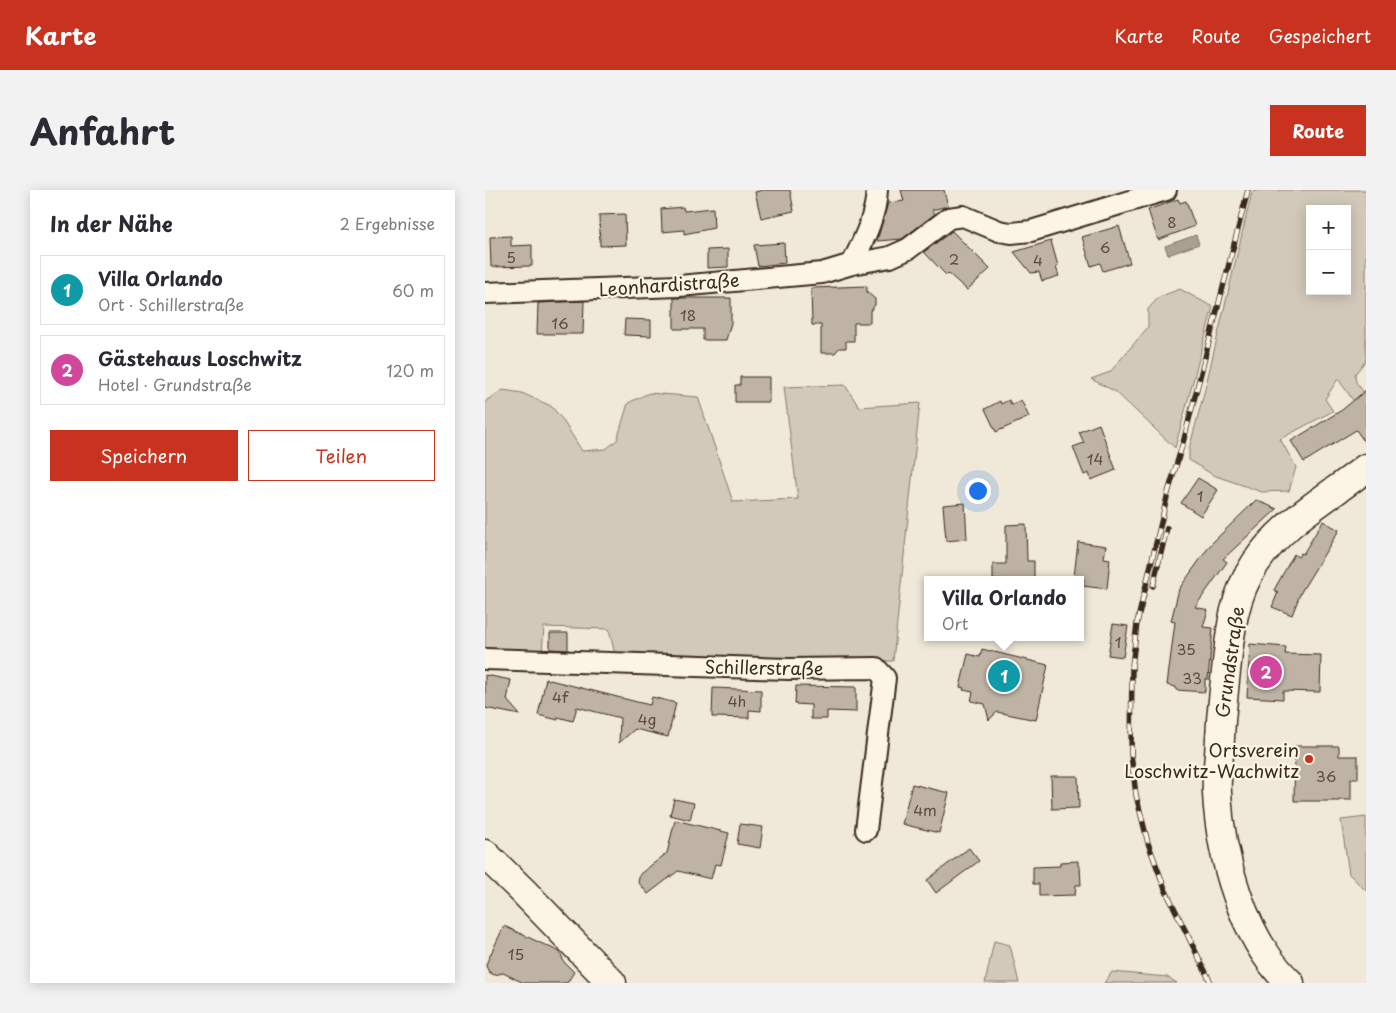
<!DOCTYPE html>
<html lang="de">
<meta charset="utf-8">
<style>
:root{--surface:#fff;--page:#f2f2f3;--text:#2b2b33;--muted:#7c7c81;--line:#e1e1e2;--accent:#c8321e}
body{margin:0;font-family:"Playpen Sans",sans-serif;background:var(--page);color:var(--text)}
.controls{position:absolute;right:15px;top:15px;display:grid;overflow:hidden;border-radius:0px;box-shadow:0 2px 12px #0003}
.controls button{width:45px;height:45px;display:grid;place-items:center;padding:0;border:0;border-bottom:1px solid var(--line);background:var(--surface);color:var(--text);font:25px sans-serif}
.you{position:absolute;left:492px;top:300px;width:18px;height:18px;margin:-12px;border:4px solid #fff;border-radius:50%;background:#1a73e8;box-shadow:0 0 0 8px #1a73e833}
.badge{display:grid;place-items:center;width:32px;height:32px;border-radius:50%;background:var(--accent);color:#fff;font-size:16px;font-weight:700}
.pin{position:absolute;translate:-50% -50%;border:2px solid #fff;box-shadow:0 1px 5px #0006}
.popup{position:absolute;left:439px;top:386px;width:160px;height:65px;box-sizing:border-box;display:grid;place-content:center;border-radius:0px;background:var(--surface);filter:drop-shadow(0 1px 4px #0005);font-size:16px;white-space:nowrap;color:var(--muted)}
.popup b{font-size:19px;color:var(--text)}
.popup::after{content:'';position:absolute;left:50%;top:100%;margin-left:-10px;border:10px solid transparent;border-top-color:var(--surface)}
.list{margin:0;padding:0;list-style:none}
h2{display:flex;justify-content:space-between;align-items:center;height:65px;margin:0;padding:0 20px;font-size:21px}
h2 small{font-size:16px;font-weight:400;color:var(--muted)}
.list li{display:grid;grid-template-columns:32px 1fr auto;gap:15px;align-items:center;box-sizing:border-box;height:70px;margin:0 10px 10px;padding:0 10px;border:1px solid var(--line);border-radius:0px}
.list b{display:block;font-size:19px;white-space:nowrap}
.list p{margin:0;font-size:16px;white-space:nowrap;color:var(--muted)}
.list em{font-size:16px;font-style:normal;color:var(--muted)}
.actions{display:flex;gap:10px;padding:15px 20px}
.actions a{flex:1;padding:11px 0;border:1px solid var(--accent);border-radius:0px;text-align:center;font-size:18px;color:var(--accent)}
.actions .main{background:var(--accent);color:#fff}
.map{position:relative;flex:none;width:881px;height:793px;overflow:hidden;border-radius:0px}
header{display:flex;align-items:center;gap:30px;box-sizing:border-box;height:70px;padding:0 25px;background:var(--accent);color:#fff}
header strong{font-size:24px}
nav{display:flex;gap:28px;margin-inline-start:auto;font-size:18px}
.intro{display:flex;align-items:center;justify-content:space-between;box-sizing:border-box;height:120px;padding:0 30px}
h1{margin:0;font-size:35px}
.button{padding:12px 22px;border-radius:0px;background:var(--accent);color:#fff;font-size:18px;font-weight:700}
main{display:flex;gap:30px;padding:0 30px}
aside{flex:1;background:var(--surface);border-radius:0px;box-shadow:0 2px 12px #0003}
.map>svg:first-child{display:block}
</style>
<header>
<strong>Karte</strong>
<nav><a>Karte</a><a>Route</a><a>Gespeichert</a></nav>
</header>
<div class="intro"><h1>Anfahrt</h1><a class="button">Route</a></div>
<main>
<aside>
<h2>In der Nähe<small>2 Ergebnisse</small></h2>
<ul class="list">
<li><span class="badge" style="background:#0f9aa8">1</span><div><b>Villa Orlando</b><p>Ort · Schillerstraße</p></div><em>60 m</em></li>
<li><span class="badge" style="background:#d1479c">2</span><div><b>Gästehaus Loschwitz</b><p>Hotel · Grundstraße</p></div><em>120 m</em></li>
</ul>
<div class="actions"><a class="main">Speichern</a><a>Teilen</a></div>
</aside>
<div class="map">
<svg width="881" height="793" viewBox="0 0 881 793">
<rect width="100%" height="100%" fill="#f0e9d9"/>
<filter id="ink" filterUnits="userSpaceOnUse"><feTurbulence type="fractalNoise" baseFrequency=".02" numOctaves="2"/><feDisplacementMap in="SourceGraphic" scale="10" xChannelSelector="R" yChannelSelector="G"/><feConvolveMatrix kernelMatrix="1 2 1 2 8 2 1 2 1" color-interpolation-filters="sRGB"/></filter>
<g filter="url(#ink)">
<!-- green -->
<path fill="#d2c9ba" stroke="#867a6c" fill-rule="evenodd" d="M775 0H881V170L870 184 871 192 881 205 878 224 853 189 840 209 848 221 795 249 811 277 804 301 777 302 728 285 704 270V259L719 203 767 2ZM825 19H862V101H825Z
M695 99 728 117 690 258 631 202 606 189 625 182 663 137V119L674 107Z
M360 195 374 217 435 213 408 471 302 472 130 465 124 439 59 437 57 463 0 462V213L2 210 18 200 37 203 66 216 77 229 97 261 121 259 132 250 143 213 164 203 213 207 248 312 313 309 299 197Z
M881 627V701L864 684 856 630Z
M509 751 525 755 534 793H500Z
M627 782 682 787 692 793H619Z"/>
<!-- water -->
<path fill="#aaa091" stroke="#7e7163" d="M711 45 714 54 683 65 680 56Z"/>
<!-- building -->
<path fill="#beb3a4" stroke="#3b2a1e" d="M278 0H305L309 21 276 28 270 2Z
M416 0H459L463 16 447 20 450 24 417 49 392 51 403 13 419 11Z
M693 9 695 13 701 11 710 36 673 50 663 20Z
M198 17 199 21 228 18 229 38 199 44V40L177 42 176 19Z
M140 24 141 55 115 56 114 25Z
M634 36 645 73 618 81 615 73 606 76 597 47Z
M467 41 505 79 482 100 463 83 461 85 439 62Z
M26 46V56L47 55V76L6 77 5 47Z
M566 51 573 76 571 77 574 86 557 91 554 82 546 83 529 62Z
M299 53 300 73 273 76 269 55Z
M243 59V77L222 78V60Z
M382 96V102L390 109V115L385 121V133H369V151H361V158H354L350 163H336V135H327L326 98Z
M189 108H246V133L241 150H218V139H189Z
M99 111 98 144H52L53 113Z
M140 129 166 130V146L139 145Z
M255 187H284V212H250V195H255Z
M881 200V254L871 240 819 272 806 251 857 220Z
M524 210 526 215 536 210 544 227 511 242 500 219 515 211 516 214Z
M614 234 631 280 606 290 604 283 599 285 588 257 599 253 594 242Z
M713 288 733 300 716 326 696 313Z
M771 310 792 319 738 369 742 372 710 417 723 420 718 437 728 438 723 489H720V502L691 500V497L682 495 690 432 686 431 694 399 726 354Z
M480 313 482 349 461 351 458 315Z
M838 331 854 340 816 402 807 425 787 417 793 402 789 400 809 364 813 367 816 363 818 364Z
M541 334 542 371H549V390H508V374H521V335Z
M593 352 621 356 619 368 625 369 622 399 598 396 599 389 589 387Z
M628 434 643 436 638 467 623 465Z
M65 443H83V460L65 459Z
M765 454 801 457 800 464 836 465 835 502 798 501V509L762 507Z
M497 459 563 475 551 530 512 522 504 530 500 514 486 511 488 502 478 500 479 498 475 497 483 464 495 467Z
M0 485 26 490 22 510 35 525 0 518Z
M61 489 152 512 165 515 167 507 191 513 183 547 150 539 134 553 135 528 92 517 88 531 73 527V530L53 525Z
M311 496 371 497V522L342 521V529H326V515L310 514Z
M228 498 276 500V521L264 520V528L227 527Z
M810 556H854V566H873V589H866V610H854V611H809Z
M566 586H593L594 618 567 619Z
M427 594 464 603 454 643 417 634Z
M189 609 209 613 205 630 185 625Z
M190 630 244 643 236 675 230 674 226 689 193 681 163 704 153 692 155 684 182 663Z
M255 634 278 637 275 658 252 654Z
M484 658 494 671 451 703 442 690Z
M593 671V676H595L596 695H591L590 705 554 706V694H548V677L575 676V672Z
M19 736 75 762 79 772 89 782 82 793H39L18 783 9 785 4 782 1 776 2 772Z"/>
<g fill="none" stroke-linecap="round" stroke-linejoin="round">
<!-- street casing -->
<g stroke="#3b2a1e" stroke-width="24">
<path id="street" d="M367 74C378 51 391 26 392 0
M0 103 194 96 337 83 367 74 405 67 423 59 464 28 478 26 514 41 526 43 546 41 681 0
M0 469 304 479 391 478 400 488 381 640"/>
</g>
<!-- secondary casing -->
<g stroke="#3b2a1e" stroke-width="31">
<path id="secondary" d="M0 664 38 701 127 793
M805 793C758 750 735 664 732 603 731 590 733 577 734 565 735 540 737 515 740 490 745 448 746 410 770 374 797 332 843 308 881 278"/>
</g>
<!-- street -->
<use href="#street" stroke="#fcf5e5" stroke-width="20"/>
<!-- secondary -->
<use href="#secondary" stroke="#fcf5e5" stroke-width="28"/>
<!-- rail casing -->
<g stroke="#3b2a1e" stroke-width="5.5">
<path id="rail" d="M668 396 682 338
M726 793 680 699 663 653 651 605 646 564 647 477 652 433 683 303 699 249 763 0"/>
</g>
<!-- rail -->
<use href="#rail" stroke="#fcf5e5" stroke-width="4" stroke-dasharray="11" stroke-linecap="butt"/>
</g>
</g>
<!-- markers -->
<circle fill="#c8321e" stroke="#fcf5e5" stroke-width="2" cx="824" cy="569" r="5"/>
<g text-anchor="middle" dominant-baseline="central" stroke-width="4.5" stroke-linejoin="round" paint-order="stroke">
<!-- number labels -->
<g font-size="15" fill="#5c4c40">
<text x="687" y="31">8</text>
<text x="620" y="56">6</text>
<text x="26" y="66">5</text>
<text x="469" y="68">2</text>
<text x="553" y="69">4</text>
<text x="203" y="124">18</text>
<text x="75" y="132">16</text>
<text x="610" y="268">14</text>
<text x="715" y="305">1</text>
<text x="633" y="451">1</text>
<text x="701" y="458">35</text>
<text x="707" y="487">33</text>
<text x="75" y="506">4f</text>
<text x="252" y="510">4h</text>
<text x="162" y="528">4g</text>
<text x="841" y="585">36</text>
<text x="440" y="619">4m</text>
<text x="31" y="763">15</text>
</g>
<!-- street labels -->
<g font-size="18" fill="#3b2a1e" stroke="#fcf5e5">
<text transform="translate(184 94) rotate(-4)">Leonhardistraße</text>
<text transform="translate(744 472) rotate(-82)">Grundstraße</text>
<text transform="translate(279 477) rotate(1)">Schillerstraße</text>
</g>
<!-- poi labels -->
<g font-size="18" fill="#3b2a1e" stroke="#fcf5e5" text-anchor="end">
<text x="814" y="559">Ortsverein<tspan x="814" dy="21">Loschwitz-Wachwitz</tspan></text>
</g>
</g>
</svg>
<div class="controls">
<button>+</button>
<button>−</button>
</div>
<div class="you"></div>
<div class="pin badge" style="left:519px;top:486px;background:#0f9aa8">1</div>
<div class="popup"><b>Villa Orlando</b>Ort</div>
<div class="pin badge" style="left:781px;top:482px;background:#d1479c">2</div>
</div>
</main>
